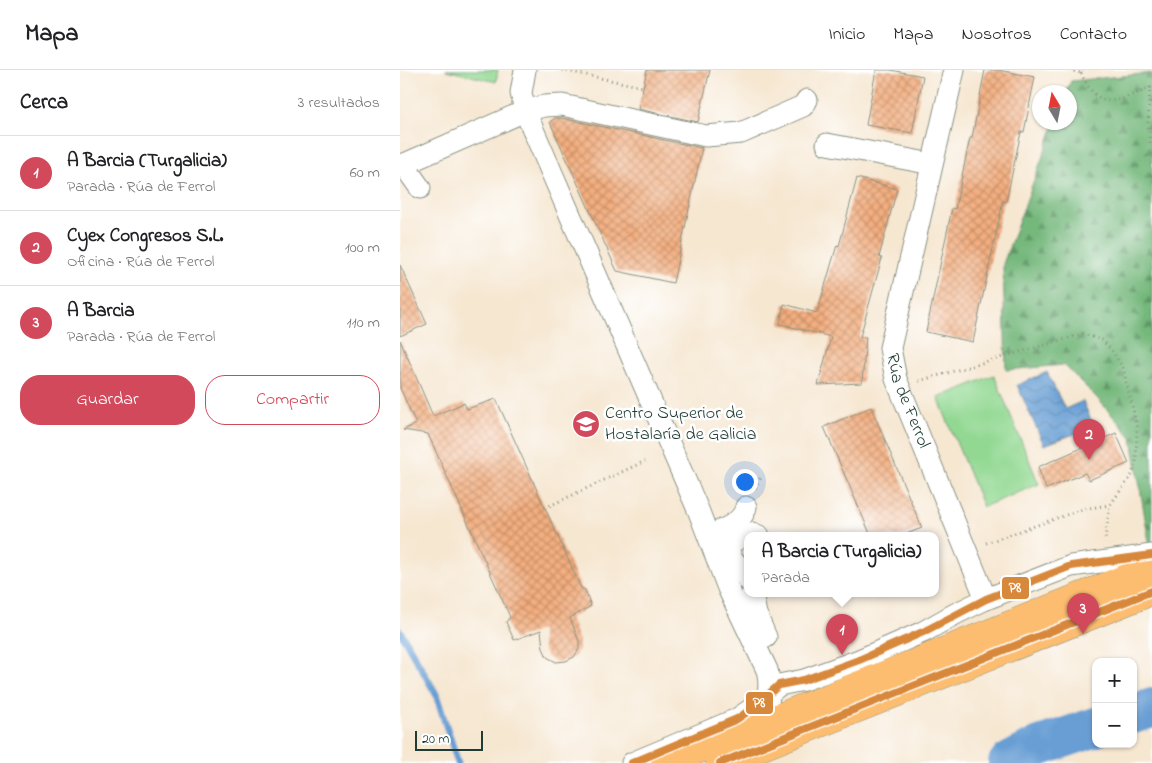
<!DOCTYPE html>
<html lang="es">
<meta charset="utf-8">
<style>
:root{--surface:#fff;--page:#f6f6f6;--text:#202124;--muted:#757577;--line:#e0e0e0;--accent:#d1495b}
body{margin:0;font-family:"Indie Flower",sans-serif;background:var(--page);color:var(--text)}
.controls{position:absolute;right:15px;bottom:15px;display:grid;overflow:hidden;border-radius:10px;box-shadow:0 1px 4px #0004}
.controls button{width:45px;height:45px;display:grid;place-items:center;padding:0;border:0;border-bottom:1px solid var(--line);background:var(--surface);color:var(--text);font:25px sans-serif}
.compass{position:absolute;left:632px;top:15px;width:45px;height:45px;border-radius:50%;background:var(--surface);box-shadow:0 1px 4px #0004;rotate:350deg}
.scale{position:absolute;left:15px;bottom:12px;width:68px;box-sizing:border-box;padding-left:5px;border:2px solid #1f3d34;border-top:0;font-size:14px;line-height:18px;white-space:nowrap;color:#1f3d34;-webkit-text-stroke:4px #fff;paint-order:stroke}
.you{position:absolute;left:344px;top:411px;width:18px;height:18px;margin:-12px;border:4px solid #fff;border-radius:50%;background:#1a73e8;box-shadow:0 0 0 8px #1a73e833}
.badge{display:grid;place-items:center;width:32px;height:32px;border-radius:50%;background:var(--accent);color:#fff;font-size:16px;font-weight:700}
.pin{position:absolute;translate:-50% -41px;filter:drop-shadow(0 1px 2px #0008)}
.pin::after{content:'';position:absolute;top:26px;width:18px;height:15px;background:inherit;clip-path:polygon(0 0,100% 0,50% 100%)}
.popup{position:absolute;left:344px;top:462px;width:195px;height:65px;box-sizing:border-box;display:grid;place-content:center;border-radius:10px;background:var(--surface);filter:drop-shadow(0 1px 4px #0005);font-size:16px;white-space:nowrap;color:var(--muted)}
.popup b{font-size:19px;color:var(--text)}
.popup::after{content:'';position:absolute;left:50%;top:100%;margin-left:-10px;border:10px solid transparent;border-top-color:var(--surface)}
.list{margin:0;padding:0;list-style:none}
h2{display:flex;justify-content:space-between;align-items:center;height:65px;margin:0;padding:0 20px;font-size:21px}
h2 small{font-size:16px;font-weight:400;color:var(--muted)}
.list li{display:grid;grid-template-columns:32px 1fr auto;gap:15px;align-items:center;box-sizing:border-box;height:75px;padding:0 20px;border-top:1px solid var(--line)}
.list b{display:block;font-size:19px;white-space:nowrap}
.list p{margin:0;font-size:16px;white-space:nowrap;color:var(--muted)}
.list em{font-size:16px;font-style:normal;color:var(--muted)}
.actions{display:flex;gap:10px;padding:15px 20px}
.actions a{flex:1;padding:11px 0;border:1px solid var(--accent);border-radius:20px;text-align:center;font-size:18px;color:var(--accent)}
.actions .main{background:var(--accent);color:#fff}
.map{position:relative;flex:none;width:752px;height:693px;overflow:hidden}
header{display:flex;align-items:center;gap:30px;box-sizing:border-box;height:70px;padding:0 25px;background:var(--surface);border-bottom:1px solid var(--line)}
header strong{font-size:24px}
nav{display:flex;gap:28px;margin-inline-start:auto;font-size:18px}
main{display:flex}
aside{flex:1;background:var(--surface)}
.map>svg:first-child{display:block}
</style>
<header>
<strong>Mapa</strong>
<nav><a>Inicio</a><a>Mapa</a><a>Nosotros</a><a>Contacto</a></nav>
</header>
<main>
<aside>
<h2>Cerca<small>3 resultados</small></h2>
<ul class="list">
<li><span class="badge">1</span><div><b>A Barcia (Turgalicia)</b><p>Parada · Rúa de Ferrol</p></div><em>60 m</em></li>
<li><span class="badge">2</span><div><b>Cyex Congresos S.L.</b><p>Oficina · Rúa de Ferrol</p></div><em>100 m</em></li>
<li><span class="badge">3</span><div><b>A Barcia</b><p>Parada · Rúa de Ferrol</p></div><em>110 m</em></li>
</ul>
<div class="actions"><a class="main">Guardar</a><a>Compartir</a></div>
</aside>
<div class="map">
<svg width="752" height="693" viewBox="0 0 752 693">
<defs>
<pattern id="forest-firs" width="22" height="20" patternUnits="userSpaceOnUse" patternTransform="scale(1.25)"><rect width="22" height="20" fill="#75b87c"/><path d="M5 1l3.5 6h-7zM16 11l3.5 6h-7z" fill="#5f9766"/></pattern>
<pattern id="water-waves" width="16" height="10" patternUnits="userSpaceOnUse" patternTransform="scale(1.25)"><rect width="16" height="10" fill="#679ed4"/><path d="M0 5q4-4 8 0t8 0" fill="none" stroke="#5482ad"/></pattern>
<pattern id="building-cross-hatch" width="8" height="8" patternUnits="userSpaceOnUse" patternTransform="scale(1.25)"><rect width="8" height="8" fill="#f4ae7f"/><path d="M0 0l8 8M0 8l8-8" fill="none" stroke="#c58f69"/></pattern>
</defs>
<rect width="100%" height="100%" fill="#fff"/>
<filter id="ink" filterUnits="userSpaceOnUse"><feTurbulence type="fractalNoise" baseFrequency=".02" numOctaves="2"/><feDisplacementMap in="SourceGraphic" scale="10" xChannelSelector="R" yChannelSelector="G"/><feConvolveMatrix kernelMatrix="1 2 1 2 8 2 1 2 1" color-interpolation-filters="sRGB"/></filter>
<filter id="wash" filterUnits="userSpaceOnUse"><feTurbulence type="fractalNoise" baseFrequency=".0096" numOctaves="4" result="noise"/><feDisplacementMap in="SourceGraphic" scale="20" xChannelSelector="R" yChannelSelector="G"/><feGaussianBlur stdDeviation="1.12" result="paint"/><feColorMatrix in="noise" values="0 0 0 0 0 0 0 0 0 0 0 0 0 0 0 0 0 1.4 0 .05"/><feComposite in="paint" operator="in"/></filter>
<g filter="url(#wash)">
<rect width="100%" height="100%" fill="#f6e7d1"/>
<!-- forest -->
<path fill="url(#forest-firs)" stroke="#4a7a58" d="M752 3V473H749L732 368 697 328 664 295 606 300 603 194 655 53 670 52V22H666L671 11Z"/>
<!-- pitch -->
<path fill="#92d892" stroke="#588a63" d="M46 0H98L96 12Z
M594 305 639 414 583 437 538 328Z"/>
<!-- water -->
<path fill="url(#water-waves)" stroke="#436e84" d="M647 302 665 339 683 331 694 357 644 375 617 315Z"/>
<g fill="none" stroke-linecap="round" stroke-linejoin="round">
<!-- stream -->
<path stroke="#679ed4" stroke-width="7" d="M0 561 36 624 58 693"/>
<!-- river -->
<path stroke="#679ed4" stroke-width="40" d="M733 644 752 638
M608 693 640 676 696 657"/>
</g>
<g id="blocks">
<!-- building -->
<path fill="url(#building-cross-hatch)" d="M247 0H310L298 52 238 39Z
M476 0H490L523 6 512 63 466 55Z
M585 0H598L635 7 624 62H621L606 132 603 131 573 272 526 262 552 138 555 139 570 68H572Z
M155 48H161L302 78 273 213 217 201 150 52Z
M457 108 497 119 479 187 482 188 460 267H466L462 313 418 315 431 267 380 254 384 234 417 243 437 175 439 176Z
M0 195 27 254 0 266Z
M0 270 33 346 64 333 67 339 96 329 181 518 185 520 191 536 170 548 179 571V579L174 587 166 591 156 592 147 587 143 578 141 560 114 570 106 552 110 547 28 364 3 360 16 354 0 318Z
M471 337 522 458 501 466H471L424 357Z
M716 363 729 393 689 410 685 403 646 419 638 397Z"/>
</g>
</g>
<g filter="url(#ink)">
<use href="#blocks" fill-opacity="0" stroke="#8a9282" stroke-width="1"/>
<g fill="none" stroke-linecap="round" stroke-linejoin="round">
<!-- minor casing -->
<g stroke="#8a9282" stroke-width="23">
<g id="minor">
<path d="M125 0 121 23 125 41 299 442 328 518 367 600C373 620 362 636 375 655H384"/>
<path id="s1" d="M554 0 490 278 496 309 586 529"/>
<path d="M427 74 532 94"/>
<path d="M3 94 20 118"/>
<path d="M0 96 125 41 144 36 162 35 306 66 341 63 403 36 407 30"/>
<path d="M309 466C322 460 343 453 346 437"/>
<path d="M314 474 339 496 348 510"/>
<path d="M331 489 329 478 333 471 352 463 359 466"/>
<path d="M352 524 356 544 366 567"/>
<path d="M232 693 337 649 353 638 379 615 404 610 459 590 523 562 555 544 586 529 671 496 752 485"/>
</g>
</g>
<!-- major casing -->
<g stroke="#8a9282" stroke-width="29">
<path id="major" d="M265 693 752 498
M320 693 752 521"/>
</g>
<!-- path -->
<path stroke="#8a9282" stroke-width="3" stroke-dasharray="1 4" stroke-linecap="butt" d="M162 0 243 17
M669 0 681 3 682 0
M681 3C700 45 717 30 752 17
M750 17 748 53 751 77
M519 311 683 264 702 270 713 282 723 298 737 356 736 391 732 405 710 435 705 469
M355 418 361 407
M145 438 245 391
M586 473 683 439 710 435"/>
<!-- minor -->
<use href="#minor" stroke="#fff" stroke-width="21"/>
<!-- major -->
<use href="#major" stroke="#fcbd6f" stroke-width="28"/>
<!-- bus-1 casing -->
<g stroke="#fff" stroke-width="11">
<path id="bus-1" d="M232 693 337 649 353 638 379 615 404 610 459 590 523 562 586 529 671 496 752 485
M320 693 752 521"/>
</g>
<!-- bus-1 -->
<use href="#bus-1" stroke="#d8883a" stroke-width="8"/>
</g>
</g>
<!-- icons -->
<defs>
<g id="school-disc" transform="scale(1.4375)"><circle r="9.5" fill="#d1495b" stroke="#fff"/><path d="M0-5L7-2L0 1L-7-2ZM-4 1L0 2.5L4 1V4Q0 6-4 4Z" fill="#fff"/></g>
</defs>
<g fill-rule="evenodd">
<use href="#school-disc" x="186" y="354"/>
</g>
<g text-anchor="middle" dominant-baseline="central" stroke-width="5" stroke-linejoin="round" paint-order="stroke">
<!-- street labels -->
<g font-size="18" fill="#1f3d34" stroke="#fff">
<text stroke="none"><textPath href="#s1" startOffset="341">Rúa de Ferrol</textPath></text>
</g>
<!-- poi labels -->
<g font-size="18" fill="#1f3d34" stroke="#fff" text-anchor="start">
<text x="205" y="344">Centro Superior de<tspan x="205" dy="21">Hostalaría de Galicia</tspan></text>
</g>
</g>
<g stroke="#fff" stroke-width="2">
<rect x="601" y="506" width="29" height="24" rx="5" fill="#d8883a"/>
<rect x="345" y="621" width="29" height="24" rx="5" fill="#d8883a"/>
</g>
<g font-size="14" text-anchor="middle" font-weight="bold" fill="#fff">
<text x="615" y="522">P8</text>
<text x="359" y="637">P8</text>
</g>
</svg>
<div class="controls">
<button>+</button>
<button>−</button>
</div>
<svg class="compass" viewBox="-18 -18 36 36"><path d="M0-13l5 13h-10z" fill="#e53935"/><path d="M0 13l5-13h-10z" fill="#757577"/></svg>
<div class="scale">20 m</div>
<div class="you"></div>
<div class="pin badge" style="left:442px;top:585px">1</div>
<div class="popup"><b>A Barcia (Turgalicia)</b>Parada</div>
<div class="pin badge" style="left:689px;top:390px">2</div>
<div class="pin badge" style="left:683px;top:564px">3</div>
</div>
</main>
